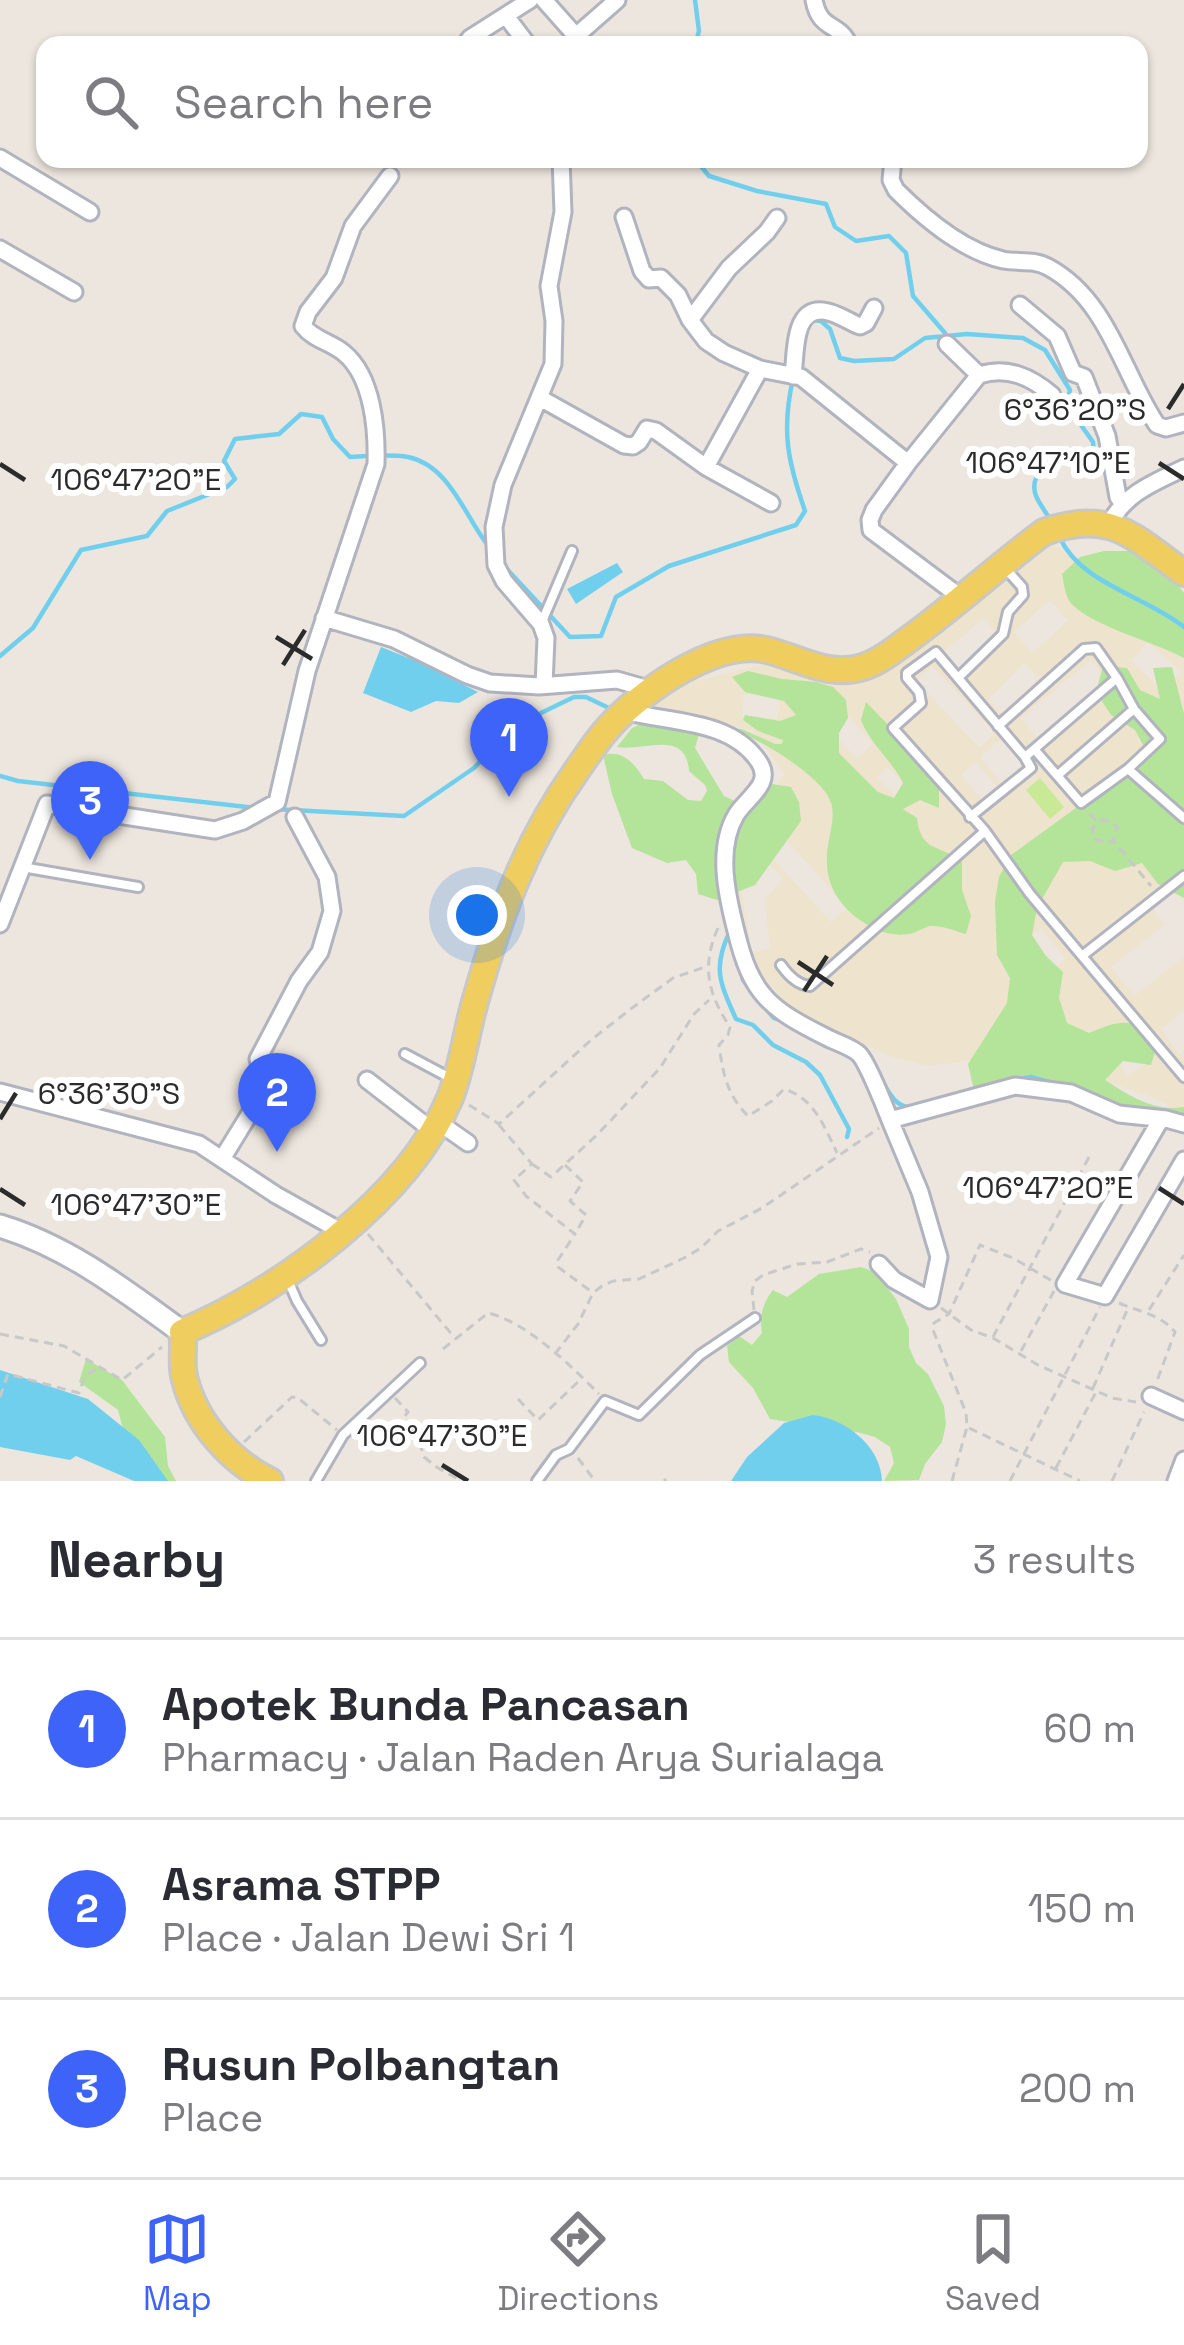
<!DOCTYPE html>
<meta charset="utf-8">
<style>
:root{--surface:#fff;--page:#f7f7f7;--text:#2b2b33;--muted:#7c7c81;--line:#e1e1e2;--accent:#3e63f9}
body{margin:0;font-family:"Space Grotesk",sans-serif;background:var(--page);color:var(--text)}
.you{position:absolute;left:477px;top:915px;width:42px;height:42px;margin:-30px;border:9px solid #fff;border-radius:50%;background:#1a73e8;box-shadow:0 0 0 18px #1a73e833}
.badge{display:grid;place-items:center;width:78px;height:78px;border-radius:50%;background:var(--accent);color:#fff;font-size:39px;font-weight:700}
.pin{position:absolute;translate:-50% -99px;filter:drop-shadow(0 3px 6px #0008)}
.pin::after{content:'';position:absolute;top:63px;width:42px;height:36px;background:inherit;clip-path:polygon(0 0,100% 0,50% 100%)}
.list{margin:0;padding:0;list-style:none}
h2{display:flex;justify-content:space-between;align-items:center;height:156px;margin:0;padding:0 48px;font-size:51px}
h2 small{font-size:39px;font-weight:400;color:var(--muted)}
.list li{display:grid;grid-template-columns:78px 1fr auto;gap:36px;align-items:center;box-sizing:border-box;height:180px;padding:0 48px;border-top:3px solid var(--line)}
.list b{display:block;font-size:45px;white-space:nowrap}
.list p{margin:0;font-size:39px;white-space:nowrap;color:var(--muted)}
.list em{font-size:39px;font-style:normal;color:var(--muted)}
.icon{flex:none;width:66px;height:66px;fill:none;stroke:currentColor;stroke-width:2;stroke-linecap:round;stroke-linejoin:round}
.map{position:relative;flex:none;width:1184px;height:1481px;overflow:hidden}
.search{position:absolute;background:var(--surface);box-shadow:0 3px 9px #0004;left:36px;right:36px;top:36px;height:132px;display:flex;align-items:center;gap:30px;box-sizing:border-box;padding:0 42px;border-radius:24px;color:var(--muted);font-size:45px}
.sheet{height:696px;background:var(--surface)}
nav{display:flex;justify-content:space-around;align-items:center;box-sizing:border-box;height:168px;border-top:3px solid var(--line);background:var(--surface);font-size:33px;color:var(--muted)}
nav a{display:grid;justify-items:center;gap:6px}
nav .on{color:var(--accent)}
.map>svg:first-child{display:block}
</style>
<div class="map">
<svg width="1184" height="1481" viewBox="0 0 1184 1481">
<rect width="100%" height="100%" fill="#ede6de"/>
<!-- education -->
<path fill="#eee3cd" fill-rule="evenodd" d="M1054 544 1184 654V890L1176 896 1170 889 1150 906 1164 925 1111 967 1134 996 1184 957V1010L1161 1029 1179 1054 1184 1051V1113L1147 1095 1019 1054 928 1066 891 1057 792 1011 750 959 730 874 749 821 785 774 753 731 652 704 689 683 764 664 849 681 882 668ZM1050 600 1068 621 1032 653 1014 632ZM984 618 997 634 958 668 944 652ZM1148 642 1181 672 1163 691 1131 661ZM1091 660 1108 681 1038 739 1021 718ZM1024 663 1039 678 1002 714 988 700ZM932 666 995 733 980 748 916 681ZM744 694 780 698 777 719 742 716ZM848 716 873 744 857 759 832 732ZM1002 738 1025 764 1003 784 980 757ZM976 762 997 787 982 800 961 775ZM887 767 916 795 906 806 877 778ZM783 836 847 907 831 922 767 852ZM769 863 783 879 765 899 770 948 752 953 741 889ZM1040 928 1066 959 1045 977 1019 946ZM1127 1035 1145 1064 1127 1076 1108 1046Z"/>
<!-- green -->
<path fill="#b4e39a" d="M1104 551H1131L1174 579 1184 593V658C1155 642 1088 625 1070 602 1065 595 1064 583 1062 574L1080 557Z
M1103 666 1127 668 1140 690 1160 699 1153 668 1172 667 1184 714V898L1158 884 1142 863 1115 871 1090 861 1063 862 1037 908 1032 935 1046 956 1063 972 1059 998 1067 1023 1089 1033C1120 1020 1131 1017 1159 1038L1151 1065 1123 1061 1105 1080C1130 1096 1154 1112 1184 1107V1126L1135 1116 1033 1083 974 1090 968 1064 1007 1003 1010 978 997 955 995 902 999 877 1011 855 1091 797 1133 773 1148 754 1135 730 1111 715 1096 692Z
M748 671 782 679 816 682 833 687 846 700 848 718 839 733V753L878 792 894 798 903 783C891 759 870 744 861 720L866 702 933 771 939 788V808L920 800 903 809 917 818C921 854 940 843 962 862V890L971 916 966 934C955 931 942 925 930 926 925 927 917 932 913 933 894 938 875 931 860 920 832 900 822 874 829 840 831 828 835 815 831 803 825 779 761 739 737 732 724 728 713 729 700 731L695 748 724 796 739 803 772 784 791 787 799 802 801 821 755 885 717 900 698 894 696 874 686 860 667 863 632 848 612 794 603 755C623 749 635 764 644 779L663 781 688 800 701 801 707 791 705 785 689 771C686 728 643 752 617 747L632 728 643 723 742 729 775 744H782L783 740 758 731 743 720 745 715 780 721 796 715 784 701 745 692 732 677Z
M861 1267 875 1272 896 1299 909 1329V1347L916 1363 928 1374 944 1406 946 1424 942 1442 925 1464 919 1480 884 1481 894 1463 890 1447 875 1437 857 1432 770 1419 753 1388 729 1362 727 1346 739 1336 752 1345 762 1333C759 1317 763 1302 773 1290L787 1297 819 1274Z
M86 1359 122 1380 165 1437 168 1466 176 1481H163L129 1452 118 1410 79 1382Z"/>
<!-- pitch -->
<path fill="#c8ea96" d="M1040 778 1064 807 1050 819 1026 790Z"/>
<!-- water -->
<path fill="#71cfee" d="M617 563 623 572 576 604 567 589Z
M381 647 416 661 478 692 459 703 436 701 411 712 363 693Z
M0 1370 88 1399 139 1440 168 1481H134L76 1456 70 1460 0 1447Z
M813 1415C846 1419 881 1446 882 1481H731L747 1457 784 1423Z"/>
<g fill="none" stroke-linecap="round" stroke-linejoin="round">
<!-- stream -->
<path stroke="#71cfee" stroke-width="4.5" d="M695 45 699 31 695 0
M695 159 709 176 757 191 826 204 835 227 856 241 889 236 906 253 913 296 945 333
M812 320 821 321 830 329 840 358 854 361 894 359 925 338 967 334 1023 338 1045 350 1070 390 1066 404 1093 442 1094 452 1087 458 1077 448C1057 452 1027 472 1036 496 1040 505 1047 514 1052 522
M1060 538C1081 584 1146 596 1184 627
M504 566 570 637 601 636 616 597 669 566 796 525 805 511C788 462 781 431 793 379
M0 656 33 628 81 550 147 536 167 511 227 487 235 479 224 461 235 439 279 434 301 414 322 417 333 439 350 457C369 456 390 454 408 457 451 466 465 518 490 548
M0 776 18 781 256 808
M273 809 404 816 474 768 512 727 574 697H586L615 711
M730 931C712 968 720 983 736 1019L753 1025 773 1045 806 1062 820 1075 849 1129 847 1137
M741 971 743 980 752 992
M759 1001 774 1018 787 1023
M879 1076C887 1089 895 1108 911 1107
M1003 1082 1031 1077 1056 1084"/>
<!-- lane casing -->
<g stroke="#b1b4bf" stroke-width="14">
<path id="lane" d="M541 624 572 551
M958 678 1003 634 1008 612 1023 595 1022 587 1005 568
M998 726 1084 649 1096 648 1117 678 1134 709 1160 739 1128 769 1184 818
M1035 750 1081 803 1128 769
M1058 775 1134 709
M970 817 1031 768 1025 757
M22 867 138 887
M1184 876 1082 956 1184 1077
M1082 956 1030 894 985 831 893 728 921 703 919 692 907 678V673L936 652 1025 757 1117 678
M781 965C788 975 797 985 810 986L985 831
M405 1054 454 1080
M287 1278 297 1301 321 1340
M316 1481 343 1435 420 1363
M537 1481 556 1455 569 1449 605 1401 639 1415 700 1355 755 1318"/>
</g>
<!-- street casing -->
<g stroke="#b1b4bf" stroke-width="21">
<path id="street" d="M544 0 576 36
M814 0C820 32 839 21 849 45
M506 16 528 45
M465 45 470 38 530 0
M574 45 576 36 617 0
M0 158 90 212
M893 159 891 180 896 190C924 218 963 251 1003 260 1019 263 1033 259 1048 267 1109 300 1122 373 1157 425L1166 428 1184 423
M624 217 642 271 649 279 661 278 678 295 690 320 706 341 724 353 760 369 801 377 908 463
M0 249 74 292
M1020 305 1057 336 1073 373 1084 377 1107 436 1118 497 1122 503
M690 320 729 268 767 232 777 218
M947 344 979 375
M793 376C796 356 792 308 823 311 836 312 849 322 860 326L866 323 874 308
M540 398 624 445 633 446 639 442 647 429 656 431 706 467 760 369
M706 467 771 503
M1109 524C1126 493 1153 483 1184 468
M963 599 871 530 870 520 874 510 908 463 979 375C1008 366 1031 377 1052 395
M324 618 394 639 467 675 490 683 539 686 617 680 652 690
M544 685 546 638 541 624 504 581 496 565 494 527 503 485 553 364 554 321 549 286 563 212 561 159
M625 711C669 723 731 719 759 762 774 784 746 798 736 815 716 849 727 896 736 931 751 995 770 1009 826 1037 835 1042 852 1047 859 1054 867 1062 885 1107 890 1120L1015 1086 1071 1093 1119 1114 1166 1119 1184 1124
M0 924 47 804 215 830 243 821 277 802 307 671 376 464C377 430 373 377 344 353 331 342 314 340 303 326L308 312 334 278 353 226 390 176
M367 1080 433 1131
M0 1092 199 1144 276 1195 342 1232
M1161 1119 1065 1284 1105 1296 1184 1160
M438 1122 468 1143
M222 1159 271 1079 260 1067 258 1059 299 981 320 952 332 911 327 877 295 817
M879 1264 894 1280 930 1300 939 1257 920 1192 890 1120
M1151 1396 1184 1411
M1176 1481 1184 1460"/>
</g>
<!-- secondary casing -->
<g stroke="#b1b4bf" stroke-width="27">
<path id="secondary" d="M0 1226C69 1247 124 1290 182 1332"/>
</g>
<!-- primary casing -->
<g stroke="#c8c8c8" stroke-width="30">
<path id="primary" d="M270 1481C231 1462 196 1423 185 1380 180 1364 185 1348 182 1332 279 1292 408 1198 450 1098 462 1068 466 1033 475 1002 499 917 525 843 577 770 587 756 597 740 609 727 642 691 716 638 767 650 799 658 829 678 863 667 880 662 895 649 909 639 956 605 998 566 1044 532 1111 509 1131 535 1184 573"/>
</g>
<!-- path -->
<path stroke="#c8c8c8" stroke-width="3" stroke-dasharray="9 6" stroke-linecap="butt" d="M1090 813 1097 822 1092 830 1096 840 1108 843 1113 840 1151 886
M1100 820 1111 821 1117 827 1114 839
M718 928C701 966 708 994 730 1027L728 1035 719 1045C723 1074 727 1095 748 1116L772 1101 784 1089C814 1098 824 1126 837 1153
M469 1105 499 1124 591 1040 632 1008 673 978 708 966
M499 1125 532 1164 514 1180 526 1196 575 1234 558 1260V1267L592 1292
M532 1164 551 1177 597 1135 660 1068 694 1014 709 1000
M565 1165 583 1182 570 1201 586 1215 575 1234
M368 1234 454 1337
M1119 1303C1140 1312 1160 1314 1175 1332L1157 1381
M941 1308 971 1330 993 1338 1038 1365 1112 1398 1136 1402
M754 1310 752 1291 755 1281 763 1275 797 1264 827 1262 861 1249 870 1252
M1149 1310 1184 1255
M0 1334 64 1346 122 1380 162 1347
M993 1337 1089 1157
M443 1349 488 1313C527 1322 571 1366 599 1394
M1021 1351 1054 1291
M555 1354 578 1324 593 1293 602 1286 613 1281 639 1279 684 1258 701 1248 718 1231 762 1208 879 1128
M1093 1388 1128 1308
M0 1397 8 1374 79 1393 85 1376 98 1368
M395 1398 408 1412 401 1421 417 1434 424 1457 438 1468 462 1481
M518 1399 538 1420 581 1379
M969 1428 1080 1481
M244 1442 292 1397 298 1398 337 1430
M578 1458 595 1481
M1056 1468 1096 1392
M664 1481 666 1479
M952 1481 967 1427 966 1413 933 1330 934 1323 949 1314 980 1245 1013 1258 1052 1281
M1010 1481 1100 1307
M1112 1481 1144 1412"/>
<!-- lane -->
<use href="#lane" stroke="#fff" stroke-width="8"/>
<!-- street -->
<use href="#street" stroke="#fff" stroke-width="15"/>
<!-- secondary -->
<use href="#secondary" stroke="#fff" stroke-width="21"/>
<!-- primary -->
<use href="#primary" stroke="#f0cd5f" stroke-width="24"/>
</g>
<!-- ticks -->
<path fill="none" stroke="#2b2b2b" stroke-width="4.5" d="M1168 409 1184 384M1159 463 1184 479M0 464 25 480M276 637 312 659M283 665 305 630M798 962 833 985M804 991 827 956M0 1119 16 1093M1159 1188 1184 1204M0 1189 25 1205M442 1465 468 1481"/>
<g font-size="30" text-anchor="middle" fill="#2b2b2b" stroke="#fff" stroke-width="12" stroke-linejoin="round" paint-order="stroke">
<text x="1075" y="420">6°36'20"S</text>
<text x="1048" y="473">106°47'10"E</text>
<text x="136" y="490">106°47'20"E</text>
<text x="109" y="1104">6°36'30"S</text>
<text x="1048" y="1198">106°47'20"E</text>
<text x="136" y="1215">106°47'30"E</text>
<text x="442" y="1446">106°47'30"E</text>
</g>
</svg>
<div class="you"></div>
<div class="pin badge" style="left:509px;top:797px">1</div>
<div class="pin badge" style="left:277px;top:1152px">2</div>
<div class="pin badge" style="left:90px;top:860px">3</div>
<div class="search"><svg class="icon" aria-label="search" viewBox="0 0 24 24"><circle cx="10" cy="10" r="6"/><path d="M15 15l6 6"/></svg>Search here</div>
</div>
<section class="sheet">
<h2>Nearby<small>3 results</small></h2>
<ul class="list">
<li><span class="badge">1</span><div><b>Apotek Bunda Pancasan</b><p>Pharmacy · Jalan Raden Arya Surialaga</p></div><em>60 m</em></li>
<li><span class="badge">2</span><div><b>Asrama STPP</b><p>Place · Jalan Dewi Sri 1</p></div><em>150 m</em></li>
<li><span class="badge">3</span><div><b>Rusun Polbangtan</b><p>Place</p></div><em>200 m</em></li>
</ul>
</section>
<nav>
<a class="on"><svg class="icon" aria-label="map" viewBox="0 0 24 24"><path d="M3 6l6-2 6 2 6-2v14l-6 2-6-2-6 2zM9 4v14M15 6v14"/></svg>Map</a>
<a><svg class="icon" aria-label="directions" viewBox="0 0 24 24"><path d="M12 3l9 9-9 9-9-9zM9 14v-3h6M13 9l2 2-2 2"/></svg>Directions</a>
<a><svg class="icon" aria-label="saved" viewBox="0 0 24 24"><path d="M7 4h10v16l-5-4-5 4z"/></svg>Saved</a>
</nav>
